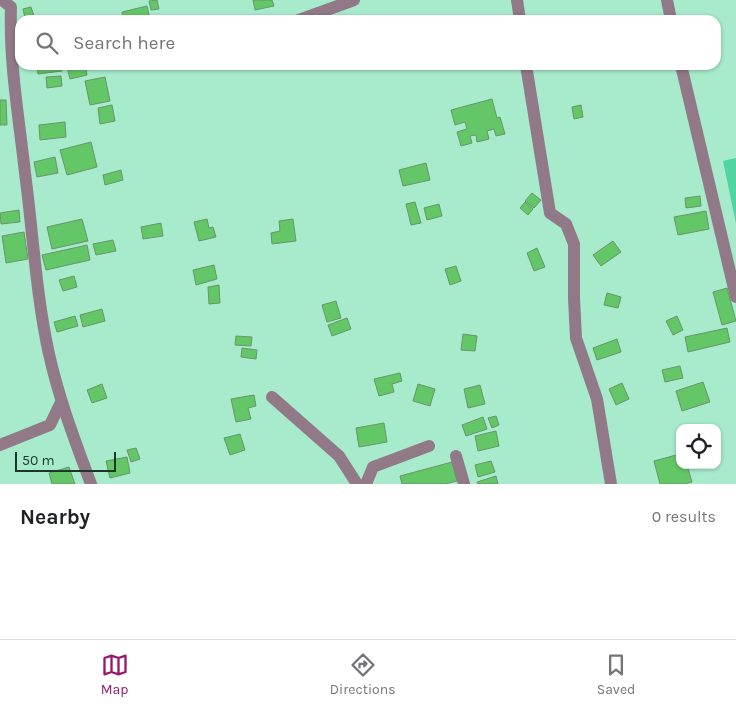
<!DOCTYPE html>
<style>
:root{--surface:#fff;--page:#f2f2f2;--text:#202124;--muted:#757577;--line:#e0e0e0;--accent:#97186f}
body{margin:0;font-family:Karla,sans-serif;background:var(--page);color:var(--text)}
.controls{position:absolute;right:15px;bottom:15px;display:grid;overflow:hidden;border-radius:10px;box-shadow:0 1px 4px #0004}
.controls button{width:45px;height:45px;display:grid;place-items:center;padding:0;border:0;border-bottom:1px solid var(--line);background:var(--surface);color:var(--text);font:25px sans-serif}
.scale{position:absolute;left:15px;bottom:12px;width:101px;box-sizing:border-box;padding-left:5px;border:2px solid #1b362b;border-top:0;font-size:14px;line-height:18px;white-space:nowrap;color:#1b362b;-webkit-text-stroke:4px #a7ebcc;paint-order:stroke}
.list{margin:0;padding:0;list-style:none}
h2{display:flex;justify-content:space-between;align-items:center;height:65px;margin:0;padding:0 20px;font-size:21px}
h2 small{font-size:16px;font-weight:400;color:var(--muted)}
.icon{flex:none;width:28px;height:28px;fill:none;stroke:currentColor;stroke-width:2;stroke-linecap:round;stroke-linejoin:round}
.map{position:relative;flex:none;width:736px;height:484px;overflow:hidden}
.search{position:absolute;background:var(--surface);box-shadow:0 1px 4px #0004;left:15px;right:15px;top:15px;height:55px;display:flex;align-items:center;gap:12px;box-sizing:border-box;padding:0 18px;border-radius:15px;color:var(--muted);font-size:19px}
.sheet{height:155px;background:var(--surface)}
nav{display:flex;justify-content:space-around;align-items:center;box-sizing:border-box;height:70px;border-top:1px solid var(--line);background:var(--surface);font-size:14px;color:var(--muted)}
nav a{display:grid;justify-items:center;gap:2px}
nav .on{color:var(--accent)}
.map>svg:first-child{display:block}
</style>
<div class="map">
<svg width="736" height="484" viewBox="0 0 736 484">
<rect width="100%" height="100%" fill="#a7ebcc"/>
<!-- green -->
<path fill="#4fd4a2" d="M736 158V224L723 161Z"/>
<!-- building -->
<path fill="#63c667" stroke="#69956a" d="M157 0 159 9 151 10 149 1Z
M253 0H272L274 6 255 10Z
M147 6 149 15 131 20H124L122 12Z
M31 7 34 16 25 18 23 9Z
M37 65H61L62 71 38 74Z
M74 65H85L87 75 70 79 67 67Z
M61 76 62 86 47 88 46 77Z
M105 77 110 101 90 105 85 81Z
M492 99 497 118 500 117 505 134 496 136 494 129 487 131 489 139 477 142 476 135 470 136 472 143 461 146 457 132 467 129 465 122 455 125 451 110Z
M0 100H6L7 125H0Z
M112 105 115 121 100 124 98 108Z
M581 105 583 117 574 119 572 107Z
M65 122 66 137 40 140 39 125Z
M91 142 97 167 67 175 60 150Z
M55 157 58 173 37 177 34 162Z
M426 163 430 180 403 186 399 170Z
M121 170 123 180 105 185 103 175Z
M532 193 541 200 534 208 525 201Z
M700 196 701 206 686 208 685 198Z
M415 202 421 223 411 225 406 204Z
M525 202 533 209 528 215 520 208Z
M439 204 442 216 427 220 424 208Z
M19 210 20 222 1 224 0 213Z
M706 211 709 229 678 235 674 217Z
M82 219 88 241 52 249 47 227Z
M207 219 209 228 213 227 216 237 199 241 194 222Z
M293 219 296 241 272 244 271 233 280 231 279 221Z
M161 223 163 236 143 239 141 227Z
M24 232 28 259 6 263 2 236Z
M113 240 116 251 96 255 93 244Z
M613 241 621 252 601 266 593 255Z
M87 245 90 260 46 270 42 255Z
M537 248 545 267 534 271 527 253Z
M214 265 217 279 196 285 193 270Z
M456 266 461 281 450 285 445 269Z
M74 276 77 287 63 291 59 280Z
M219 285 220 303 209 304 208 287Z
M727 288 736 321 722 325 713 292Z
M607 293 621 297 618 308 604 305Z
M336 301 341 318 327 322 322 305Z
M102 309 105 321 83 327 80 315Z
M75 316 78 326 57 332 54 322Z
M677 316 683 330 673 335 666 321Z
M347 318 351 329 332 336 328 325Z
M727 328 730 342 688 352 685 337Z
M463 334 477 336 475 351 461 350Z
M236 336 252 337 251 346 235 345Z
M617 339 621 352 597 360 593 348Z
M242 348 257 350 256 359 241 357Z
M680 366 683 378 665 382 662 370Z
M400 373 402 381 392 384 394 392 379 396 374 379Z
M703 382 710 402 682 411 676 391Z
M622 383 629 399 616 405 609 389Z
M102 384 107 398 92 403 87 390Z
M418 384 435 389 430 406 413 401Z
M480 385 485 404 468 408 464 389Z
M254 395 256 406 248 408 251 419 236 422 231 399Z
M496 416 499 425 492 428 488 418Z
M483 417 487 429 466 436 462 425Z
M384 423 387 442 359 447 356 428Z
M496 431 499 446 478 451 475 436Z
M240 434 245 450 230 455 224 438Z
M136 448 140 459 131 462 127 450Z
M680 454V465H687L692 482 685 484H660L654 461Z
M127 457 130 473 110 478 106 461Z
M491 461 495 472 478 477 475 465Z
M452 462 457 481 445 484H402L400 476Z
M69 467 75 484H52L49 473Z
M496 476 498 484H478L477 482Z"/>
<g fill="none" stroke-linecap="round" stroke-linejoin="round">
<!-- minor -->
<path stroke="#927987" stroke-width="12" d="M2 0 11 7C9 63 19 118 25 173 33 233 36 295 49 354 59 399 75 441 91 484
M517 0 520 20
M667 0 671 20
M299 20 354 0
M526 65 550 213 566 224 574 244V298L576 338 597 399 611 484
M681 65 736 297
M272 397 339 456 357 484
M0 445 50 425 61 402
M456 456 464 484
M366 484 373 467 429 446"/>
</g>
</svg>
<div class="controls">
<button><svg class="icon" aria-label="locate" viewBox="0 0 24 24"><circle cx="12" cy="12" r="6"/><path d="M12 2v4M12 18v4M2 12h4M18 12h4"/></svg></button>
</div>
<div class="scale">50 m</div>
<div class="search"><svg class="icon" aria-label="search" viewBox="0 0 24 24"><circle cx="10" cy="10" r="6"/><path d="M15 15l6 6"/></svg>Search here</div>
</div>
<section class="sheet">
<h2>Nearby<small>0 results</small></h2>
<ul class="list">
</ul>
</section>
<nav>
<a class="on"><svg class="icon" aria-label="map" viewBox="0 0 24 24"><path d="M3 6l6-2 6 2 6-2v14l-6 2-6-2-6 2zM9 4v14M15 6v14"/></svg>Map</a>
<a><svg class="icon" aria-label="directions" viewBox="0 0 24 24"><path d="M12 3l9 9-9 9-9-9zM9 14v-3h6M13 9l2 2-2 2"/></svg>Directions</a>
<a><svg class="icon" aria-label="saved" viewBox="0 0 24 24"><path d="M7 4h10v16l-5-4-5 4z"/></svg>Saved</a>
</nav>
